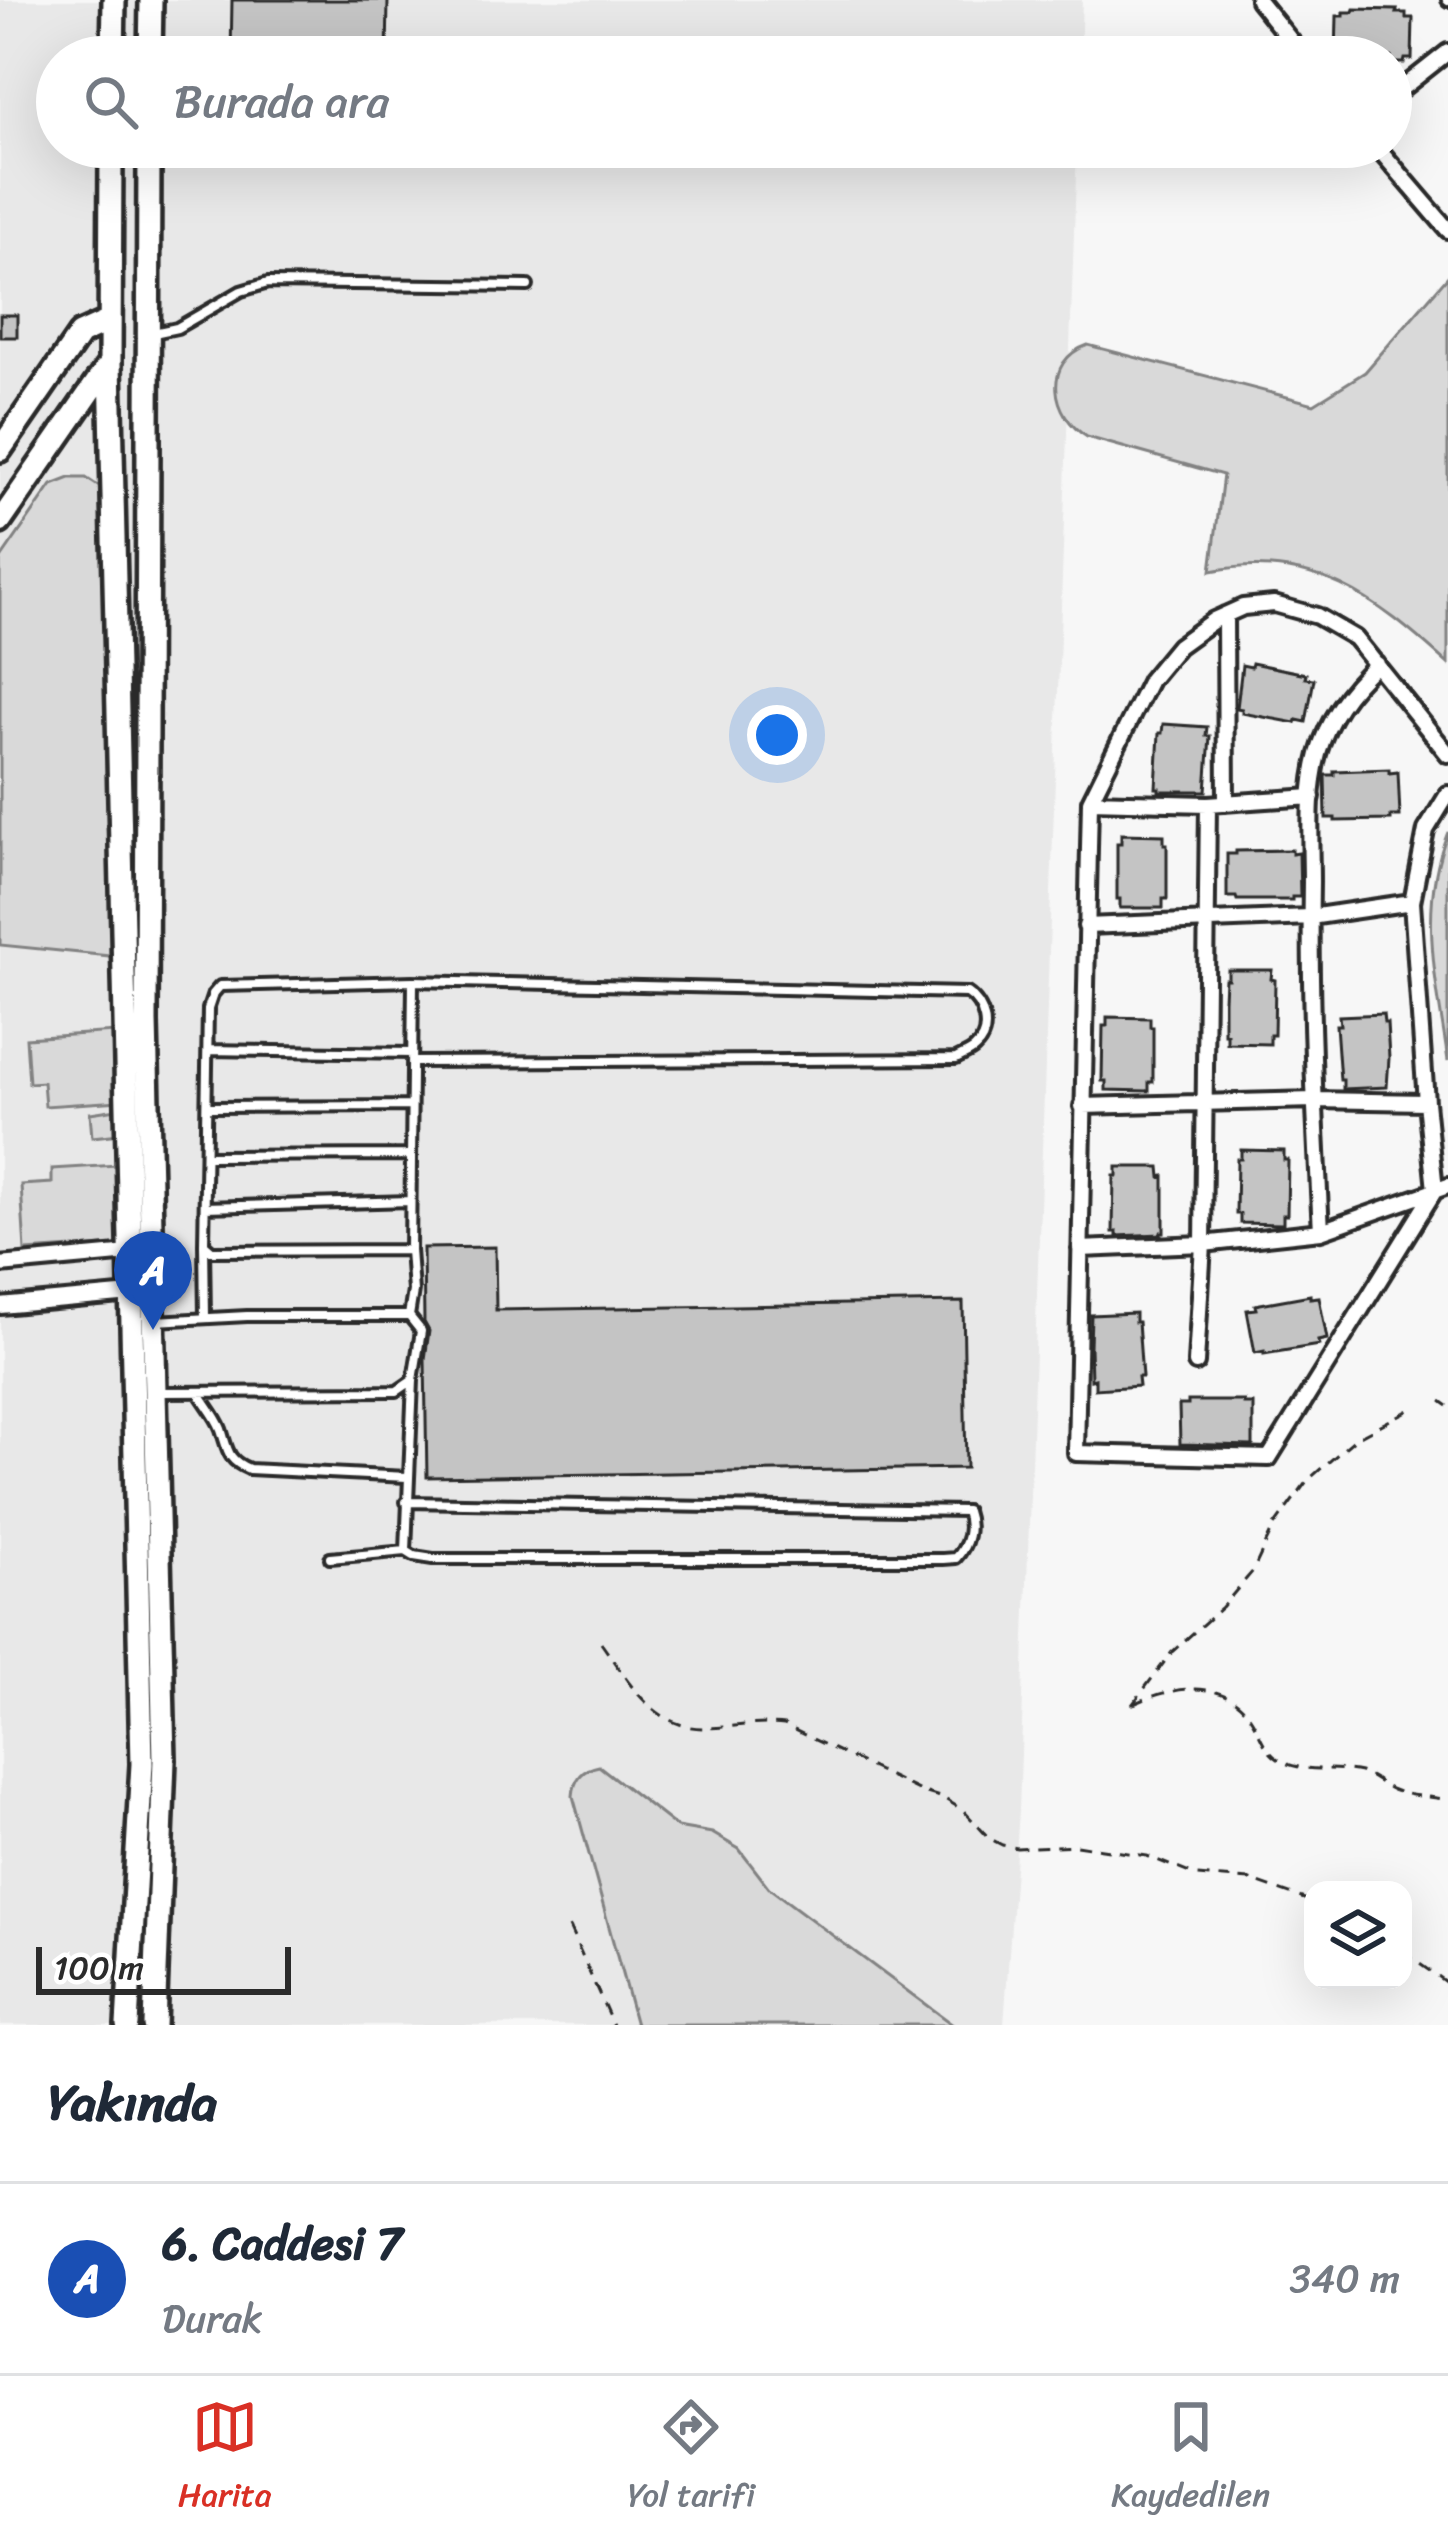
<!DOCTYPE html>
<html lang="tr">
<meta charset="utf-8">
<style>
:root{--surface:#fff;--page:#f6f6f7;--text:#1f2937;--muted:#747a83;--line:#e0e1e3;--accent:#d93025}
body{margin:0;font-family:Sriracha,sans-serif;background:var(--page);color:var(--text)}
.controls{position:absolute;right:36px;bottom:36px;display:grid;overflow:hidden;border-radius:24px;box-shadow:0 12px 48px #0002}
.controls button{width:108px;height:108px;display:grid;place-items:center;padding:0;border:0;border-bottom:3px solid var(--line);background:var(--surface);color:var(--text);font:60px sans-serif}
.scale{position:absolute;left:36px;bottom:30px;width:255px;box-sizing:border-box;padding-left:12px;border:6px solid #2b2b2b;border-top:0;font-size:33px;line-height:42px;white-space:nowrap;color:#2b2b2b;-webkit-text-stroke:9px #fff;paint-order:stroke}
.you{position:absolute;left:777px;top:735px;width:42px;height:42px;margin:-30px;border:9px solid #fff;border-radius:50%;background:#1a73e8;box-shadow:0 0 0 18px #1a73e833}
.badge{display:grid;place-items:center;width:78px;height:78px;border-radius:50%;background:var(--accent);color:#fff;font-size:39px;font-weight:700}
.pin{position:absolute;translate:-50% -99px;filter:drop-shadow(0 3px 6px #0008)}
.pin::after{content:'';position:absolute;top:63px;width:42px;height:36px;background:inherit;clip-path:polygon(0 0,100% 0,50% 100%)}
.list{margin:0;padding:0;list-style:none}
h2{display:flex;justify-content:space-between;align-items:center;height:156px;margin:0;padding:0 48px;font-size:51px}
h2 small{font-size:39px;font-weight:400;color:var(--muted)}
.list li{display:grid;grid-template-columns:78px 1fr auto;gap:36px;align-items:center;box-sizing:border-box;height:192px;padding:0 48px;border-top:3px solid var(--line)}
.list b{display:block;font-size:45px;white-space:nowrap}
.list p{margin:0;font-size:39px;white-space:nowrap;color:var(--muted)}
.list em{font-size:39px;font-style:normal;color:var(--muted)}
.icon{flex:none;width:66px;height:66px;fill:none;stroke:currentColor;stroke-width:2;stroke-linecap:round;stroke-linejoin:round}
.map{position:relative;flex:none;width:1448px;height:2025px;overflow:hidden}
.search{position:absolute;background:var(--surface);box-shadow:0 12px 48px #0002;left:36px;right:36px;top:36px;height:132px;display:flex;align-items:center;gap:30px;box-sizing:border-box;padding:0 42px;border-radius:66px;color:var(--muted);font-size:45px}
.sheet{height:348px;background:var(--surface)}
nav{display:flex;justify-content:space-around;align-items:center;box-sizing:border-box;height:168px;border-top:3px solid var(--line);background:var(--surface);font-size:33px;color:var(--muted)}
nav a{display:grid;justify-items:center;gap:6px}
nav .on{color:var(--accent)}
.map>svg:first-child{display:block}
</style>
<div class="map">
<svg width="1448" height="2025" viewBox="0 0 1448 2025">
<rect width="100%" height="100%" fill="#f7f7f7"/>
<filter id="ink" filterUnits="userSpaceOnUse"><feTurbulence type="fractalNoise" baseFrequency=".00833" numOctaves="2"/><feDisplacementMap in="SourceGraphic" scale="24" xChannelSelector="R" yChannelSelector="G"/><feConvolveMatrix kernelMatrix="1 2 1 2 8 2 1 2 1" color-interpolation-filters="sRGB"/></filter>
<g filter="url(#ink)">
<!-- built -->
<path fill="#e8e8e8" d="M0 0H1082L1080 57H57V147H1077L1019 1811 1004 2025H0Z"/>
<!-- green -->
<path fill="#d9d9d9" stroke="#828282" stroke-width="3" d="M1448 276V664C1375 598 1315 551 1211 571L1223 475 1087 437C1051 415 1042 361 1088 345L1314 404 1365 372Z
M70 478H86L104 490 113 842 110 956 0 945V560L52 485Z
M1448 832V1061C1437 982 1417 909 1448 832Z
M115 1032 120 1101 45 1106 43 1082 29 1083 26 1038Z
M117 1109 120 1134 92 1137 90 1113Z
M117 1165 122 1245 25 1251 21 1185 52 1183V1169Z
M599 1766 677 1827 712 1833 739 1849 769 1888 953 2025H636L573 1796C574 1779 583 1769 599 1766Z"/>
<!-- building -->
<path fill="#c4c4c4" stroke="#2b2b2b" stroke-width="3" d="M232 0H388L387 57H231Z
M1354 9 1397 10 1396 13H1406V18H1413L1412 59H1405L1404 63H1391V57H1336L1337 16H1344V12H1353Z
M0 315H17V337H0Z
M1252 663 1306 674 1305 678 1314 679 1306 722 1297 720 1296 723 1242 713V709L1237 708 1242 665 1251 667Z
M1163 724 1207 727 1206 736H1210L1206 791H1159V788H1156L1159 733H1162Z
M1389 769V773L1398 772 1400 816H1391V820L1335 821V818H1326L1325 775H1334V771Z
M1121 834 1164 835V844H1167V899H1163V908H1120V899H1117V843H1121Z
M1292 850V854L1299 853 1300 897H1292V900H1237L1236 897H1227V854H1236V851Z
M1228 970H1272L1271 979 1275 980 1274 1035H1270V1044L1227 1043V1034H1224V1000L1225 979H1228Z
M1383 1014 1384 1023H1387L1389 1058 1387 1087 1343 1089V1080H1340L1336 1025H1340L1339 1016Z
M1107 1017 1150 1018V1027H1153V1082H1149V1091L1106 1090V1081H1102L1103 1026H1107Z
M1241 1150 1284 1151V1160H1288L1287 1215H1283V1224L1240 1223V1214H1236L1237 1159H1241Z
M1117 1167H1160L1161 1177 1164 1176V1232H1161V1234L1117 1236V1232H1113L1114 1176H1117Z
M495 1247 496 1310 963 1302 966 1468 427 1477 425 1359 429 1331 424 1322 423 1248Z
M1310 1295V1298L1319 1297 1327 1339 1318 1341 1319 1345 1264 1354V1351L1255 1353 1247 1310 1256 1309 1255 1305Z
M1135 1313V1322H1138L1142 1377H1138L1139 1386 1095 1389V1379L1091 1380 1090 1347 1091 1315Z
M1188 1401H1244V1404H1253V1446L1180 1444 1179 1405H1188Z"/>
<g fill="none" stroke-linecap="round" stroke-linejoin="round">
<!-- lane casing -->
<g stroke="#2b2b2b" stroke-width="16">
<path id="lane" d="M1447 0 1448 1
M149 334 177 328 241 291 268 283 528 286
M208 1050 412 1053
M207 1107 411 1106
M206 1156 411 1155
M205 1207 410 1201
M204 1244 205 1318
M410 1250 212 1251 204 1244 208 1009 213 994 220 986 413 981 967 993C984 1004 993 1032 975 1048 970 1053 963 1055 956 1059L412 1062
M409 1316 413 1291 410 1250 413 982
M155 1321 247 1316H409L421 1331 413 1380 397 1391 160 1392
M199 1393C206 1405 216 1416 221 1429 228 1450 227 1460 249 1469L407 1477
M406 1502 966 1511C972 1528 968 1545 956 1558L943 1559H433L414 1556 406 1551 413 1380
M330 1558 406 1551"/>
</g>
<!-- street casing -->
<g stroke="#2b2b2b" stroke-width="22">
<path id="street" d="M1258 0 1304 57
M1391 97 1448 52
M1377 147 1448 230
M1225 615 1226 803
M1448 754 1355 638 1317 616 1274 604 1243 607 1214 620 1178 646 1150 680 1090 801 1076 1453 1269 1458 1435 1190 1426 1102 1412 902 1426 830 1448 794
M1090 801 1208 804 1312 797
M1086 926 1310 917 1412 902
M1082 1106 1314 1100 1426 1102
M1321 1231C1315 1115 1309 999 1311 882 1311 841 1307 795 1318 754 1328 718 1349 689 1377 664
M1080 1249 1203 1244 1321 1231 1448 1186
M0 1265 130 1253
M0 1306 131 1294
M1196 1363 1203 1244 1208 804"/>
</g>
<!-- secondary casing -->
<g stroke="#2b2b2b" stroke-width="30">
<path id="secondary" d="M113 57 114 0
M150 57 151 0
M111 147 110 363 142 1764 127 2025
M149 147 146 1022 164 1760 154 2025
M0 450 80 334 109 321
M0 522 110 363"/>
</g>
<!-- path -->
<path stroke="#2b2b2b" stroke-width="3" stroke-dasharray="12 9" stroke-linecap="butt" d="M1441 1401 1448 1406
M601 1643C628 1681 654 1730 707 1728 733 1727 758 1722 784 1725L920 1791 943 1798 963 1810 989 1838 1002 1845 1017 1848 1076 1845 1147 1856 1197 1876 1250 1880 1313 1902
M1134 1704C1172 1686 1226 1677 1252 1720 1262 1737 1265 1754 1285 1763 1309 1773 1336 1766 1360 1772 1373 1776 1381 1785 1393 1790 1410 1797 1430 1796 1448 1800
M1132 1705 1172 1652 1222 1607 1253 1571 1274 1526 1307 1481 1356 1438 1413 1408
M569 1927 613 2025
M1403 1952 1448 1984"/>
<!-- lane -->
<use href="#lane" stroke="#fff" stroke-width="8"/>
<!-- street -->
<use href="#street" stroke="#fff" stroke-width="14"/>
<!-- secondary -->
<use href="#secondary" stroke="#fff" stroke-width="21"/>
</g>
</g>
</svg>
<div class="controls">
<button><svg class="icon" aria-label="layers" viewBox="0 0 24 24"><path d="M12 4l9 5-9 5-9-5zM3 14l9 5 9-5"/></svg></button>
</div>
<div class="scale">100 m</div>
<div class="you"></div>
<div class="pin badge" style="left:153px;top:1330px;background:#1a4fb4">A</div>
<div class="search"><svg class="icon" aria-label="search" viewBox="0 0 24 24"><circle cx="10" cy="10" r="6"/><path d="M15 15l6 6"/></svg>Burada ara</div>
</div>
<section class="sheet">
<h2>Yakında<small></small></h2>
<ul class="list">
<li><span class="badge" style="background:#1a4fb4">A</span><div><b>6. Caddesi 7</b><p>Durak</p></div><em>340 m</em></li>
</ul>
</section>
<nav>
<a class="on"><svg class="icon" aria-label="map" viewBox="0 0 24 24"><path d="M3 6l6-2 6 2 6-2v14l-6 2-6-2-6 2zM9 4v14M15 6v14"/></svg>Harita</a>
<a><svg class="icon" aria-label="directions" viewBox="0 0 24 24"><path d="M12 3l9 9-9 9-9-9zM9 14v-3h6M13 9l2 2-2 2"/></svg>Yol tarifi</a>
<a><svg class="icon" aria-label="saved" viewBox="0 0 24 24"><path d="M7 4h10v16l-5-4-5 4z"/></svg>Kaydedilen</a>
</nav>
